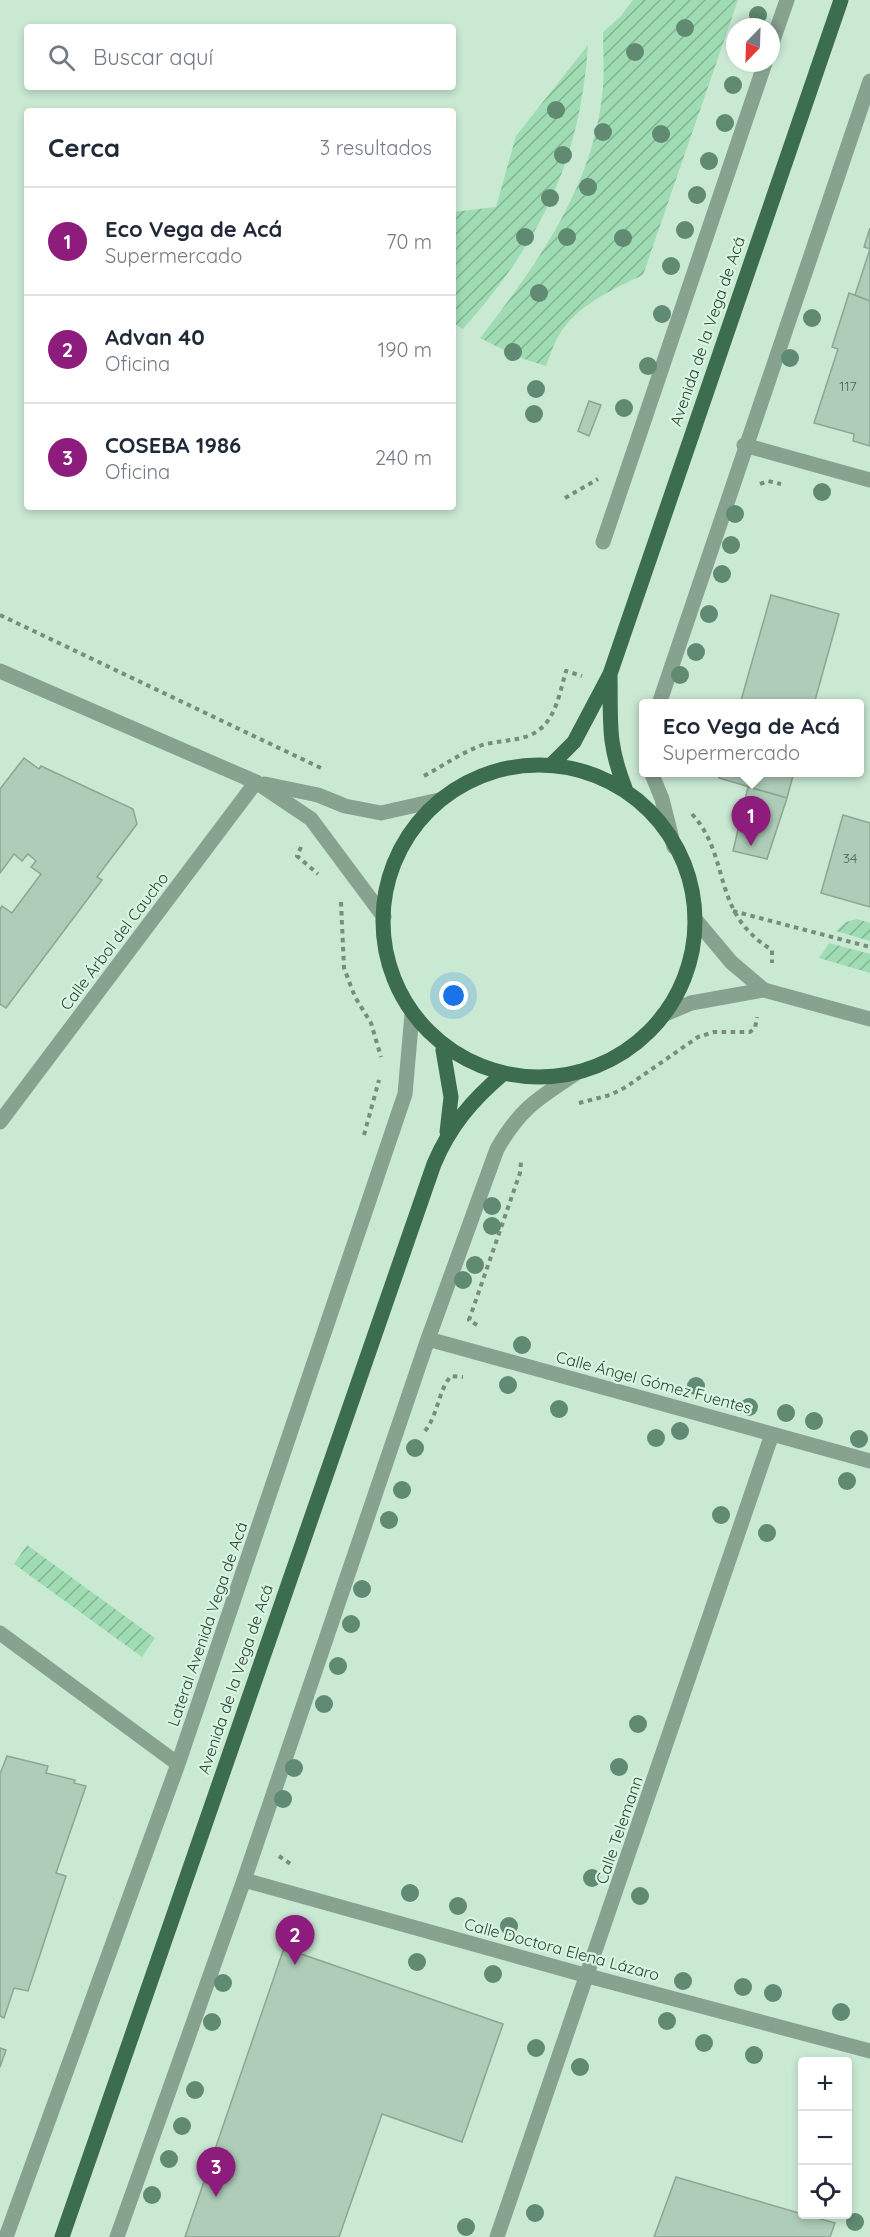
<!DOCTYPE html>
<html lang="es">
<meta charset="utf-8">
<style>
:root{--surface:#fff;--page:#f2f2f3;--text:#1f2937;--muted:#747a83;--line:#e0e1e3;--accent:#8e1c7d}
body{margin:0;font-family:Quicksand,sans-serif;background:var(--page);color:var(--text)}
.controls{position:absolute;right:18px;bottom:18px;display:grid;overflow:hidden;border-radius:6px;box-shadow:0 3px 9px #0003}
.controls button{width:54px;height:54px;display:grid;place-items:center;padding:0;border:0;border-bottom:2px solid var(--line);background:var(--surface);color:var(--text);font:30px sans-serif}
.compass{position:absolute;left:726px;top:18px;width:54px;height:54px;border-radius:50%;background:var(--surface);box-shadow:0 3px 9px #0003;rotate:203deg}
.you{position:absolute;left:454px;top:996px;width:21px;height:21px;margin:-15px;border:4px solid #fff;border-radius:50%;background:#1a73e8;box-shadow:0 0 0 9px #1a73e833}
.badge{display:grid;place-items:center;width:39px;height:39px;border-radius:50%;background:var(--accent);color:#fff;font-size:20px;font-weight:700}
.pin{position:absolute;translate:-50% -50px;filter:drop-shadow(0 2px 3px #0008)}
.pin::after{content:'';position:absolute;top:32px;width:21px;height:18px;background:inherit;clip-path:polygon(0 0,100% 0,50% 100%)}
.popup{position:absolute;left:639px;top:699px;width:225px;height:78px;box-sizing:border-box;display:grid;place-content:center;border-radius:6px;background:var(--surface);filter:drop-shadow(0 2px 4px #0005);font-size:20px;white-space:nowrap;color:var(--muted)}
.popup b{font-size:22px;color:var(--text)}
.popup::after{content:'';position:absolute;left:50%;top:100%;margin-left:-12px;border:12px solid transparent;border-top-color:var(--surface)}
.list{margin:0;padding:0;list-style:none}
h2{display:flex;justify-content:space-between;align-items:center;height:78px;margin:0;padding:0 24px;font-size:26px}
h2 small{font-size:20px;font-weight:400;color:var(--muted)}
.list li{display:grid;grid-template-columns:39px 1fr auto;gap:18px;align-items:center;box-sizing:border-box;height:108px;padding:0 24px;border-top:2px solid var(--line)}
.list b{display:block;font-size:22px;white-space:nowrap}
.list p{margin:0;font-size:20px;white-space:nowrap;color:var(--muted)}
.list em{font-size:20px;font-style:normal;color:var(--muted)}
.icon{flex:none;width:33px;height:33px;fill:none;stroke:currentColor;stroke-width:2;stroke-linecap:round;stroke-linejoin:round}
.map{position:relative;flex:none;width:870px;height:2237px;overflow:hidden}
.search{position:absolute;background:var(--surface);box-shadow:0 3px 9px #0003;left:24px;top:24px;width:432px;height:66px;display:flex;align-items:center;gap:15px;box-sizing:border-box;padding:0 21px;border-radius:6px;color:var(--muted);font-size:22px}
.panel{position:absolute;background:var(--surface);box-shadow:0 3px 9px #0003;left:24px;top:108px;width:432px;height:402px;border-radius:6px}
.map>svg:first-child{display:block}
</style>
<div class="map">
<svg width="870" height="2237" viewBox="0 0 870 2237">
<defs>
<pattern id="garden-furrows" width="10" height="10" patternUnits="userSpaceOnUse" patternTransform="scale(1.5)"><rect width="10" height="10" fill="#9fdcb3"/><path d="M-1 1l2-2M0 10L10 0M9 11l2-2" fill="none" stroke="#82b492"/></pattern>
</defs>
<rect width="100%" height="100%" fill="#c9e9d3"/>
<!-- garden -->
<path fill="url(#garden-furrows)" d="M633 0H738L643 275C613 289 577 305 559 335 553 344 550 356 546 366L518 357 480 338C535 267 592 189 602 96 605 75 603 53 603 32L620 17Z
M588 45C580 162 540 242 463 329L453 323V212L496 207 516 136Z
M857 919 870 923V941L836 931 846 922Z
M829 943 870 954V973L819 958Z
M27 1545 155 1638 142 1657 14 1564Z"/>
<!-- building -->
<path fill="#aecdb8" stroke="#89a792" stroke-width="1.5" d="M870 228V301L855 295 870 249 864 247Z
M849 293 870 301V446L853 441 854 434 814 423 838 349 832 347Z
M589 401 601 405 589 436 578 431Z
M771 595 839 614 814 704H740Z
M24 758 39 769 41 766 133 809 137 824 97 877 102 880 6 1008 0 1004V909L2 906 12 913 41 874 31 867 36 861 28 854 22 861 14 854 0 873V789Z
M720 772H794L787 798 719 778Z
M748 787 787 798 767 859 733 851Z
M843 815 870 823V907L821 893Z
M7 1756 48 1766 46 1773 75 1780 74 1783 86 1786 56 1873 66 1876 28 1991 14 1988 4 2018 0 2016V1774Z
M284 1948 503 2024 462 2142 382 2114 339 2237H185Z
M0 2048 6 2050 0 2067Z
M676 2177 802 2214 835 2223 830 2237H654Z"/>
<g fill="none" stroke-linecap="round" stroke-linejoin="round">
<!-- path -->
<path stroke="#778d7e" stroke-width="4" stroke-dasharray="4.5 4.5" stroke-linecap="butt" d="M760 484 768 481 781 484
M565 498 598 479
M0 615 323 769
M424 776C444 765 461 753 482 745 497 741 513 741 528 736 555 726 559 695 566 671L582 676
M692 814C732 858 710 912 772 950V963
M301 847 297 856 318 874
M341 902 344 968 355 997 371 1023 381 1057
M733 911 870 947
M579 1103 610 1095 626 1087 698 1037 714 1032H750L755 1028 757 1017
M364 1135 379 1080
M477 1325 469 1320 520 1173 521 1162
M425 1431C438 1415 438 1391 451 1376L463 1377
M279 1856 292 1865"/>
<!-- minor -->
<path stroke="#87a28f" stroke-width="15" d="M771 46 787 0
M744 445 870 480
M603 542 765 63
M0 671 256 782 311 819 384 917
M659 704 870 81
M651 772 662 799 674 847
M265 784 318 795 345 806 381 813 439 800
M695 919 731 962 764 990 870 1019
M663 1015 691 1003 764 990
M0 1122 256 782
M428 1339 870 1461
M0 1633 178 1764
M244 1880 588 1976 870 2051
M6 2237 178 1764 405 1094 412 1014
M117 2237 244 1880 428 1339 497 1149C521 1107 539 1098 578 1072
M497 2237 772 1434"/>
<!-- major -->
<path stroke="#3b6d4e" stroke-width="15" d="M610 676C611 723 607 742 625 788
M553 763 574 742 610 674 841 0
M383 921a156 156 0 1 1 312 0a156 156 0 1 1-312 0Z
M443 1050 451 1097 447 1132
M62 2237 434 1164C450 1126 472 1100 504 1073"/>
</g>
<!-- trees -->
<g fill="#608a72">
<circle cx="758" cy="15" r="9"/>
<circle cx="685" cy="28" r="9"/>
<circle cx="635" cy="52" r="9"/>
<circle cx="733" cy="85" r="9"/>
<circle cx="556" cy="110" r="9"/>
<circle cx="725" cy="123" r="9"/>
<circle cx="603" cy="132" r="9"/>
<circle cx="661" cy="134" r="9"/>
<circle cx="563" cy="155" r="9"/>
<circle cx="709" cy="161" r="9"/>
<circle cx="588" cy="187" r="9"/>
<circle cx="697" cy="195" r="9"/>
<circle cx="550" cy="198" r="9"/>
<circle cx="685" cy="230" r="9"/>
<circle cx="525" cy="237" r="9"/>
<circle cx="567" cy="237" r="9"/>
<circle cx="623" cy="238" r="9"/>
<circle cx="671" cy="266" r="9"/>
<circle cx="539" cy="293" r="9"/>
<circle cx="662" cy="314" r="9"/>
<circle cx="812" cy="318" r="9"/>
<circle cx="513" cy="352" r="9"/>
<circle cx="790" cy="358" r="9"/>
<circle cx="648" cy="366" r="9"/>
<circle cx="536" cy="389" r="9"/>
<circle cx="624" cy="408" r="9"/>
<circle cx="534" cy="414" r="9"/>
<circle cx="822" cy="492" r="9"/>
<circle cx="735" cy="514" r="9"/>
<circle cx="731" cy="545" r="9"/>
<circle cx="722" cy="574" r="9"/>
<circle cx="709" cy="614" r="9"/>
<circle cx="696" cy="652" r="9"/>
<circle cx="680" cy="675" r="9"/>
<circle cx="492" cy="1206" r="9"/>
<circle cx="492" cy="1226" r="9"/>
<circle cx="475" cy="1265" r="9"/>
<circle cx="463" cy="1280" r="9"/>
<circle cx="522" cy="1345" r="9"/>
<circle cx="508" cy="1385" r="9"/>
<circle cx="696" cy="1386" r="9"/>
<circle cx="749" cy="1407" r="9"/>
<circle cx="559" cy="1409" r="9"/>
<circle cx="786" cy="1413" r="9"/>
<circle cx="814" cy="1421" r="9"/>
<circle cx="680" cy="1431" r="9"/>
<circle cx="656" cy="1438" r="9"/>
<circle cx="859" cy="1439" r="9"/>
<circle cx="415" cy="1448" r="9"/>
<circle cx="847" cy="1481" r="9"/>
<circle cx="402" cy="1490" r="9"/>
<circle cx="721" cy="1515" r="9"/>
<circle cx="389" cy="1520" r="9"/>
<circle cx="767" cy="1533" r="9"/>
<circle cx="362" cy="1589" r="9"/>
<circle cx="351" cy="1624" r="9"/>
<circle cx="338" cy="1666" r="9"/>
<circle cx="324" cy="1704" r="9"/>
<circle cx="638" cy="1724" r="9"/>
<circle cx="619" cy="1767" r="9"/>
<circle cx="294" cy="1768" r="9"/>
<circle cx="283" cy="1799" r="9"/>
<circle cx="592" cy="1878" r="9"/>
<circle cx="410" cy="1893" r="9"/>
<circle cx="640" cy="1896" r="9"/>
<circle cx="458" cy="1906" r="9"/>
<circle cx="509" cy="1926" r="9"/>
<circle cx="417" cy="1962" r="9"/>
<circle cx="493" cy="1974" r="9"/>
<circle cx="683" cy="1981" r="9"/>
<circle cx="223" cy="1983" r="9"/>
<circle cx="743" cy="1987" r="9"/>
<circle cx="773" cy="1993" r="9"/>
<circle cx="841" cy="2012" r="9"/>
<circle cx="667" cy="2021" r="9"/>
<circle cx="212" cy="2022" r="9"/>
<circle cx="704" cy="2043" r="9"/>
<circle cx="536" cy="2048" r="9"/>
<circle cx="754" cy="2055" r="9"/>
<circle cx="580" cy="2067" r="9"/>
<circle cx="195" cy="2090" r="9"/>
<circle cx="182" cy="2126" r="9"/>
<circle cx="169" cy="2159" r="9"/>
<circle cx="152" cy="2195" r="9"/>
<circle cx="535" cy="2213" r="9"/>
<circle cx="855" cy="2222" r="9"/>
<circle cx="466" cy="2227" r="9"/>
</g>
<g text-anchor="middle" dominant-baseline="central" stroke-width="4.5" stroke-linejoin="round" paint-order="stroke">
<!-- number labels -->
<g font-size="14" fill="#516256">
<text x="848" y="386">117</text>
<text x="850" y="858">34</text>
</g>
<!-- street labels -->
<g font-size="16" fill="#323e36" stroke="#d6f6e0">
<text transform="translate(707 331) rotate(-71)">Avenida de la Vega de Acá</text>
<text transform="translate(114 941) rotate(-53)">Calle Árbol del Caucho</text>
<text transform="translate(654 1382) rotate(15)">Calle Ángel Gómez Fuentes</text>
<text transform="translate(207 1624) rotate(-71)">Lateral Avenida Vega de Acá</text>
<text transform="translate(235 1679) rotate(-71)">Avenida de la Vega de Acá</text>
<text transform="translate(619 1830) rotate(-71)">Calle Telemann</text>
<text transform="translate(562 1949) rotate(15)">Calle Doctora Elena Lázaro</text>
</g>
</g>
</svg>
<div class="controls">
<button>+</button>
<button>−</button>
<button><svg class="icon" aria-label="locate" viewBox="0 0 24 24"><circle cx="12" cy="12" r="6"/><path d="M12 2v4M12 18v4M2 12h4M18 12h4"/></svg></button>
</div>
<svg class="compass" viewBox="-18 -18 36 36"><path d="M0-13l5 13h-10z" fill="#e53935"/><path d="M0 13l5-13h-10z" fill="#747a83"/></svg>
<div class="you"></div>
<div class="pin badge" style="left:751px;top:846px">1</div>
<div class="popup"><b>Eco Vega de Acá</b>Supermercado</div>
<div class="pin badge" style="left:295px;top:1965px">2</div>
<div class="pin badge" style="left:216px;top:2197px">3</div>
<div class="search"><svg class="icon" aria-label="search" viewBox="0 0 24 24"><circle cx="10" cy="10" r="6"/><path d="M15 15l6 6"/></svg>Buscar aquí</div>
<section class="panel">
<h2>Cerca<small>3 resultados</small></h2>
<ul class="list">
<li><span class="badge">1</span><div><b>Eco Vega de Acá</b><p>Supermercado</p></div><em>70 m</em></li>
<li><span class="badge">2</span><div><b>Advan 40</b><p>Oficina</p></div><em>190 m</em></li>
<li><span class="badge">3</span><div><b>COSEBA 1986</b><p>Oficina</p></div><em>240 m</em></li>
</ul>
</section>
</div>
